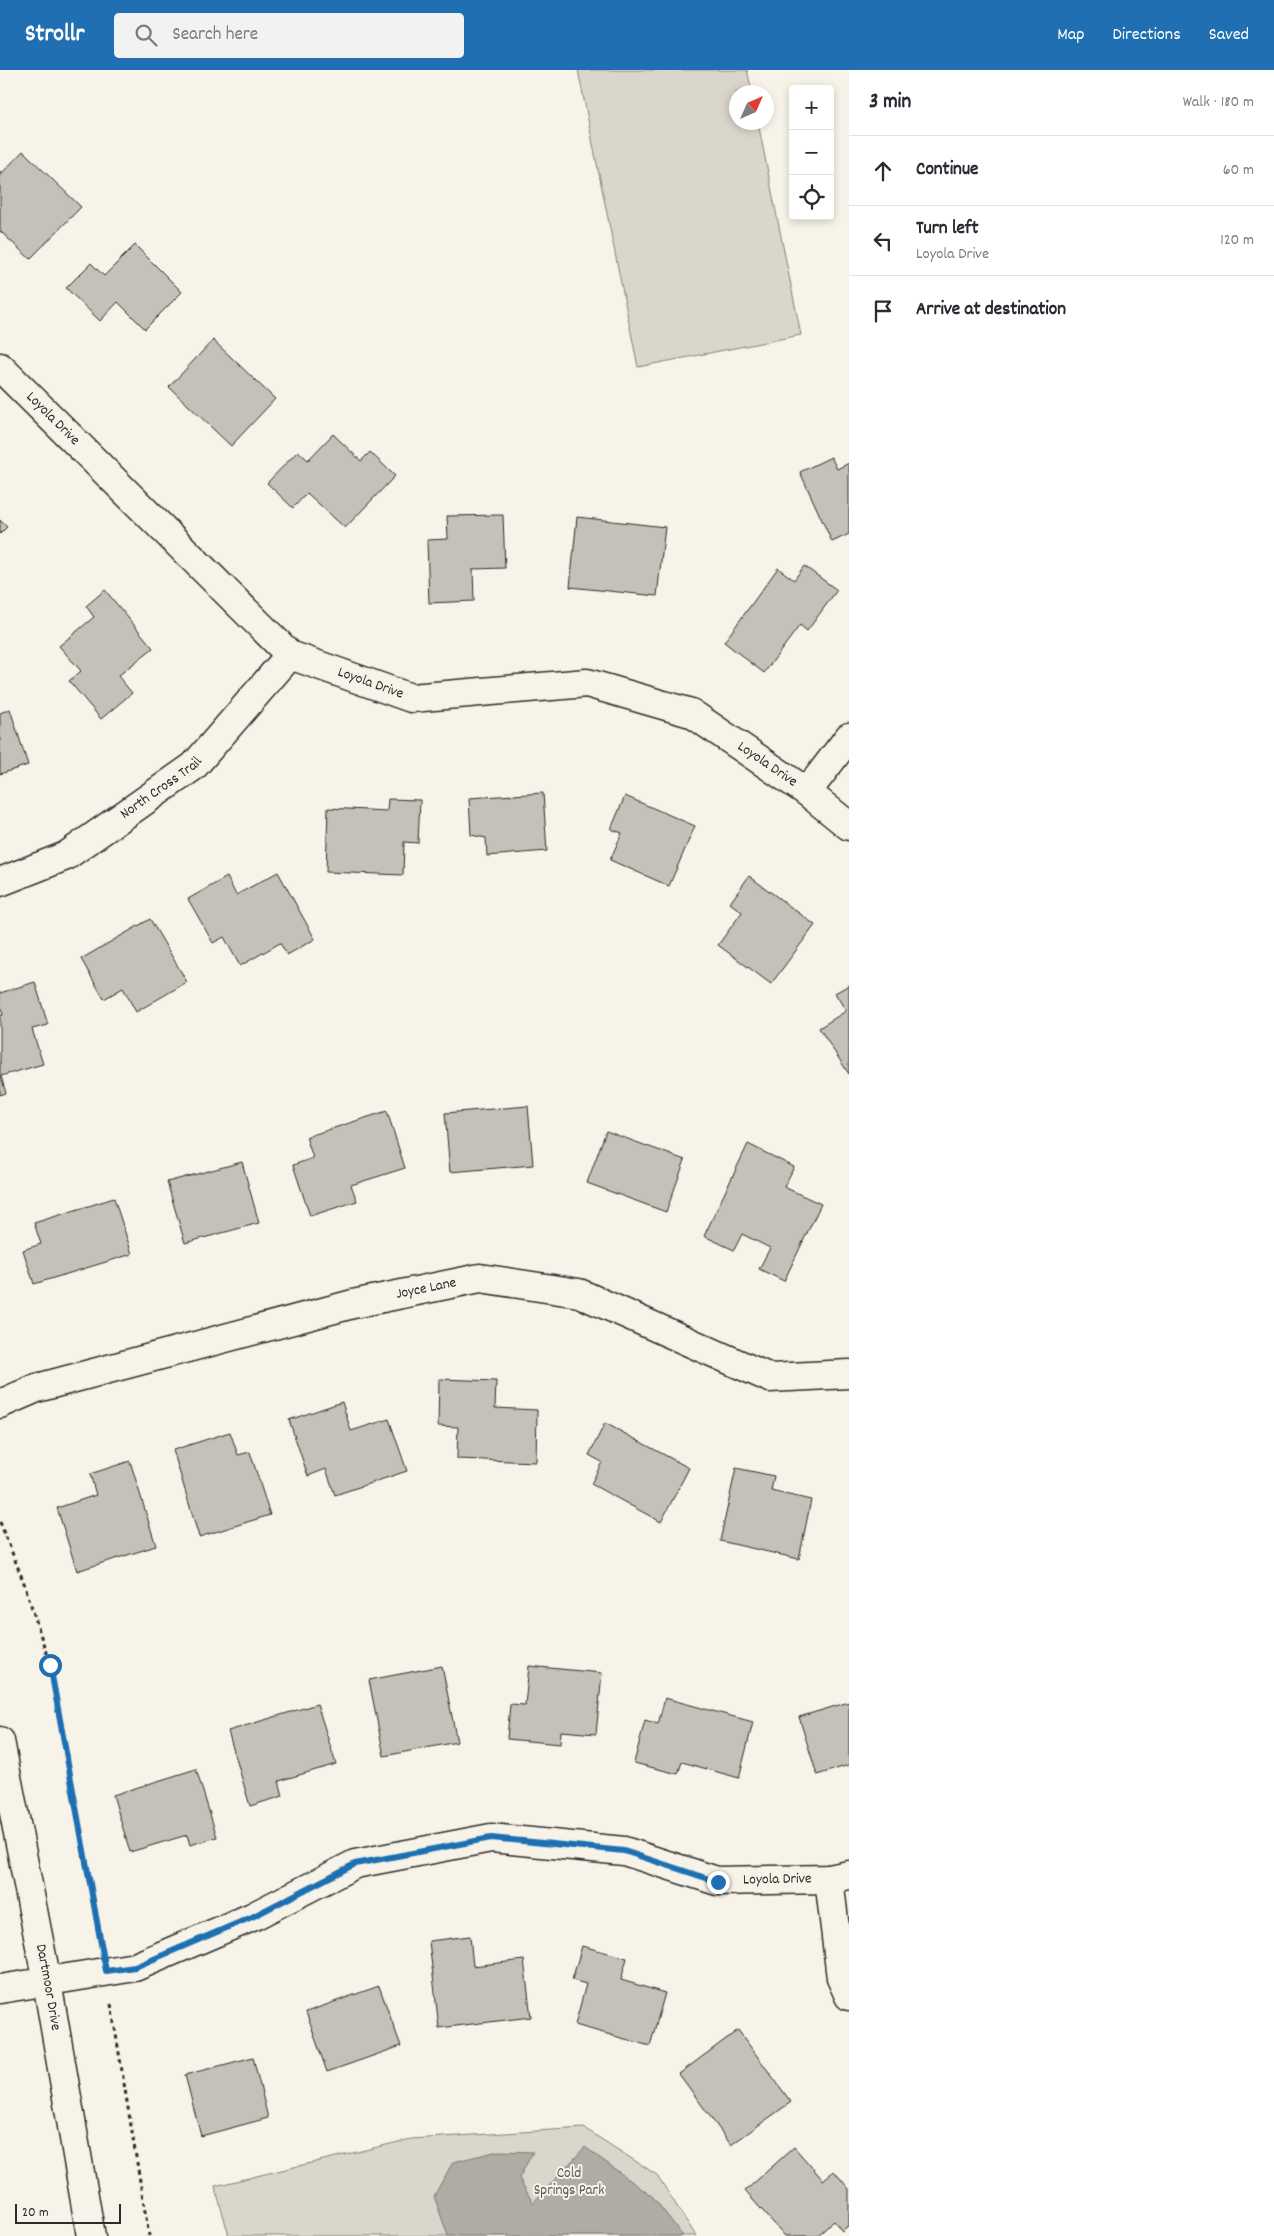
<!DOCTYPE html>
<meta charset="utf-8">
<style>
:root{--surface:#fff;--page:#f2f2f3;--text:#2b2b33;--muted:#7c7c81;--line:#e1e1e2;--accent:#1f6fb2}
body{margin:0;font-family:Dekko,sans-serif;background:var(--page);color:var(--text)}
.controls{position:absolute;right:15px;top:15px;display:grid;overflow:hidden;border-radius:5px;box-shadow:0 2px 8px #0003}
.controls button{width:45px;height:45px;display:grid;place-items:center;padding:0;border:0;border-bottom:1px solid var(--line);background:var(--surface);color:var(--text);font:25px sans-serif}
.compass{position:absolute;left:729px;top:15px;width:45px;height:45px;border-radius:50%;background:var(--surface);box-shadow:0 2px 8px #0003;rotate:45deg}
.scale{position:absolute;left:15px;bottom:12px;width:106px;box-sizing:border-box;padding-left:5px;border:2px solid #2b2b2b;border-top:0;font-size:14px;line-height:18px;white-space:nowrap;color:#2b2b2b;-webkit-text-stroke:4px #f7f3e8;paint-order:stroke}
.stop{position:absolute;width:15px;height:15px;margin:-11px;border:4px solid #1f6fb2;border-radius:50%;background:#fff}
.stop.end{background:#1f6fb2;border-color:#fff;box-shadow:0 1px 5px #0008}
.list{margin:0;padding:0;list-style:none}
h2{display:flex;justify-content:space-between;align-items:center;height:65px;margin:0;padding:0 20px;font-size:21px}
h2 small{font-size:16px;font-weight:400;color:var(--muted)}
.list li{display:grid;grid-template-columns:32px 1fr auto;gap:15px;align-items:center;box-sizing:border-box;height:70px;padding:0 20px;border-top:1px solid var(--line)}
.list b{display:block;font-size:19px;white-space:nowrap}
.list p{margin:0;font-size:16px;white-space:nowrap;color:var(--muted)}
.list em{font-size:16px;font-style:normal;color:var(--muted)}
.icon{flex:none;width:28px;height:28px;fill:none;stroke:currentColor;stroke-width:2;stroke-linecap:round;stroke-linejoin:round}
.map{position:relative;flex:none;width:849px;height:2166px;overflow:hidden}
header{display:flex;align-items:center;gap:30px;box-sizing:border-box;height:70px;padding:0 25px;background:var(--accent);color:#fff}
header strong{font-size:24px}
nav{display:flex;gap:28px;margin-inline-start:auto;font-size:18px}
.search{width:350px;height:45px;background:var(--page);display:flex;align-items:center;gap:12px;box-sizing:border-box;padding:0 18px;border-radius:5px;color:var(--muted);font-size:19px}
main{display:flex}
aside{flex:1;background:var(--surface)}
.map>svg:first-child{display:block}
</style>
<header>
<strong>Strollr</strong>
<div class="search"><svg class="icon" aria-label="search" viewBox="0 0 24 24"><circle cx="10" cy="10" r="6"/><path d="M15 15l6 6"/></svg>Search here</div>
<nav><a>Map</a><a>Directions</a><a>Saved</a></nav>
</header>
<main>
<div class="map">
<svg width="849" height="2166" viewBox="0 0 849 2166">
<rect width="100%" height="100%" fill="#f7f3e8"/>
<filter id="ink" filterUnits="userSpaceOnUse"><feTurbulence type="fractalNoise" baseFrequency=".02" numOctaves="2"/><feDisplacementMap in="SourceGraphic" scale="10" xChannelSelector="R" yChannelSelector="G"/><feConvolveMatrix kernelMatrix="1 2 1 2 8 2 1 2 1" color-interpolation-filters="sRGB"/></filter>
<g filter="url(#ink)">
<!-- green -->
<path fill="#dad6cc" stroke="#82807c" d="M578 0H747L752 22H736V52L758 53 801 265 638 297Z
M584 2058 657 2105 696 2166H229L215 2116 411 2069Z"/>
<!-- water -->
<path fill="#afaca4" stroke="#7a7874" d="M585 2077 653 2127 683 2166H448L434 2126 453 2092 498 2081 533 2082 519 2108 533 2133Z"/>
<!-- building -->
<path fill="#c4c1b9" stroke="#2b2b2b" d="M23 81 81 137 30 189 0 161V101L2 103Z
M135 175 182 222 145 259 118 232 100 251 66 218 91 193 104 206Z
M213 270 275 329 231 376 169 317Z
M333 364 361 391 370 382 395 406 345 458 307 423 293 438 267 413 298 381 308 390Z
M831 387 837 399 849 393V464L832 472 800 402Z
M503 445 505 498 473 499 474 531 429 533 427 470 448 469 447 446Z
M577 447 665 457 657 526 570 517Z
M0 450 7 457 0 464Z
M804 496 837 520 807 561 800 555 764 603 724 572 778 498 794 510Z
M105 520 153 578 118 606 132 623 101 649 69 611 81 601 59 576 94 547 86 536Z
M10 639 28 695 0 704V643Z
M543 723 547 781 487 786 486 768 471 765 469 728Z
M625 726 695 756 669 816 610 790 622 763 611 759Z
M388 729 420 730 418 773 404 772 403 805 326 802 328 738 387 741Z
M278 802 315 869 287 885 280 873 240 896 224 867 213 873 188 829 227 807 236 825Z
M749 806 815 855 771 914 718 875 742 842 730 833Z
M150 849 187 912 136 942 123 918 104 929 81 889Z
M35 912 48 955 32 959 43 994 1 1006 6 1023 0 1025V946L3 945 0 935V923Z
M849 915V1004L819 958 846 941 835 923Z
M528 1036 533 1095 450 1102 445 1043Z
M387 1041 405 1098 351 1115 357 1131 310 1146 293 1095 313 1088 306 1067Z
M606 1061 685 1090 666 1142 587 1113Z
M748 1074 794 1097 784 1117 821 1134 784 1211 759 1199 770 1178 742 1164 734 1180 704 1166Z
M242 1092 259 1153 185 1173 167 1112Z
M114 1128 132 1184 34 1214 23 1180 41 1174 34 1153Z
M439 1309 496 1311 495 1338 537 1340 536 1392 457 1389 458 1357 438 1356Z
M342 1332 351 1361 389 1349 407 1401 335 1425 326 1399 308 1406 289 1350Z
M605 1353 689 1398 661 1452 591 1414 602 1392 589 1385Z
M230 1362 238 1385 250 1382 270 1445 199 1467 173 1380Z
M130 1391 156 1476 77 1501 57 1438 96 1425 90 1404Z
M736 1398 774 1406 771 1421 811 1430 799 1489 720 1471Z
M442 1596 457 1672 384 1686 369 1610Z
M529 1596 602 1603 596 1664 561 1661 560 1674 507 1669 510 1634 525 1635Z
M665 1628 753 1652 739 1708 682 1692 678 1704 634 1693 645 1650 658 1654Z
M849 1632V1695L817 1705 799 1647Z
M317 1634 336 1694 279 1711 283 1726 250 1736 228 1661Z
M196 1699 217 1767 190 1775 187 1765 130 1782 113 1725Z
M470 1866 473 1896 524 1890 531 1947 439 1958 429 1871Z
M582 1876 627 1888 621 1910 665 1923 650 1976 575 1955 586 1914 572 1910Z
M379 1916 401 1976 327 2002 306 1942Z
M738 1960 791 2032 731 2075 679 2004Z
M253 1987 268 2048 201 2066 185 2005Z
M794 2077 823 2110 834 2101 849 2119V2155L842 2161 834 2151 817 2166H785L745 2121Z"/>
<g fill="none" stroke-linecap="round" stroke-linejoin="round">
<!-- street casing -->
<g stroke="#2b2b2b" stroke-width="31">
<g id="street">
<path id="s1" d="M0 297 290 585 411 628 587 613 691 643 807 722 849 756"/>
<path d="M807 722 849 667"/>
<path id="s2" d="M0 812 66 786 194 696 290 585"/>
<path id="s3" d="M0 1334 37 1318 353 1234 480 1208 579 1223 770 1308 849 1304"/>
<path id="s4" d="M0 1671 47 1912 91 2166"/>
<path d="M829 1809 841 1908 849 1926"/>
<path id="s5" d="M0 1919 135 1897 252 1847 355 1794 491 1768 624 1781 717 1811 829 1809 849 1805"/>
</g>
</g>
<!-- path -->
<path stroke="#2b2b2b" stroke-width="3" stroke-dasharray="4 4" stroke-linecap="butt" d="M0 1452 24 1513 50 1595 100 1871
M111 1934 149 2166"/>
<!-- street -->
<use href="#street" stroke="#f7f3e8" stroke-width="28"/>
</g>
</g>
<g fill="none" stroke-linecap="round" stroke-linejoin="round" filter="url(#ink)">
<!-- route -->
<path stroke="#1f6fb2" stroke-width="6" d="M50 1595 106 1901 135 1897 252 1847 355 1794 491 1768 624 1781 718 1812"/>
</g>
<g text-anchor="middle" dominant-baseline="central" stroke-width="4" stroke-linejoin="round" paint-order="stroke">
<!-- street labels -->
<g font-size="15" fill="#2b2b2b" stroke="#f7f3e8">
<text stroke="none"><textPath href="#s1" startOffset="74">Loyola Drive</textPath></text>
<text stroke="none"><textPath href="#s1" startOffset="494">Loyola Drive</textPath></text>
<text stroke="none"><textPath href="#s1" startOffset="914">Loyola Drive</textPath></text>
<text stroke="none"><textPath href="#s2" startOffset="188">North Cross Trail</textPath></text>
<text stroke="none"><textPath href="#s3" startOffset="442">Joyce Lane</textPath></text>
<text stroke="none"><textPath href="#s5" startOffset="810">Loyola Drive</textPath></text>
<text stroke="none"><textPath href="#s4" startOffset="251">Dartmoor Drive</textPath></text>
</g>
<!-- park labels -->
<g font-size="15" fill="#575653" stroke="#f7f3e8">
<text x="569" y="2104">Cold<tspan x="569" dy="17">Springs Park</tspan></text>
</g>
</g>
</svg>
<div class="controls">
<button>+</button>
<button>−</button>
<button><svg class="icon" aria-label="locate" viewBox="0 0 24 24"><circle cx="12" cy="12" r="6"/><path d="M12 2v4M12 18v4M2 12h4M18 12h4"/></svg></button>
</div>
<svg class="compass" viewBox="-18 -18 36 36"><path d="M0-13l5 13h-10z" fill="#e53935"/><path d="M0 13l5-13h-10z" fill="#7c7c81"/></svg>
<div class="scale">20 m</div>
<div class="stop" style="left:50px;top:1595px"></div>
<div class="stop end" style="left:718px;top:1812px"></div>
</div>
<aside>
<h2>3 min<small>Walk · 180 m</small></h2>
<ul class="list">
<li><svg class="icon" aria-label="ahead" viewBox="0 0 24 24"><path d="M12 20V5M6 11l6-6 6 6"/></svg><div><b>Continue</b></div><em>60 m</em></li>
<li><svg class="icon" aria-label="left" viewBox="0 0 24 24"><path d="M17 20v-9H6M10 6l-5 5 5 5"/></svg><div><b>Turn left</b><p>Loyola Drive</p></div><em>120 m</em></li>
<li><svg class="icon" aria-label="arrive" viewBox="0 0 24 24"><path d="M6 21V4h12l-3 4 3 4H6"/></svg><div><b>Arrive at destination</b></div></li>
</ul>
</aside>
</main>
